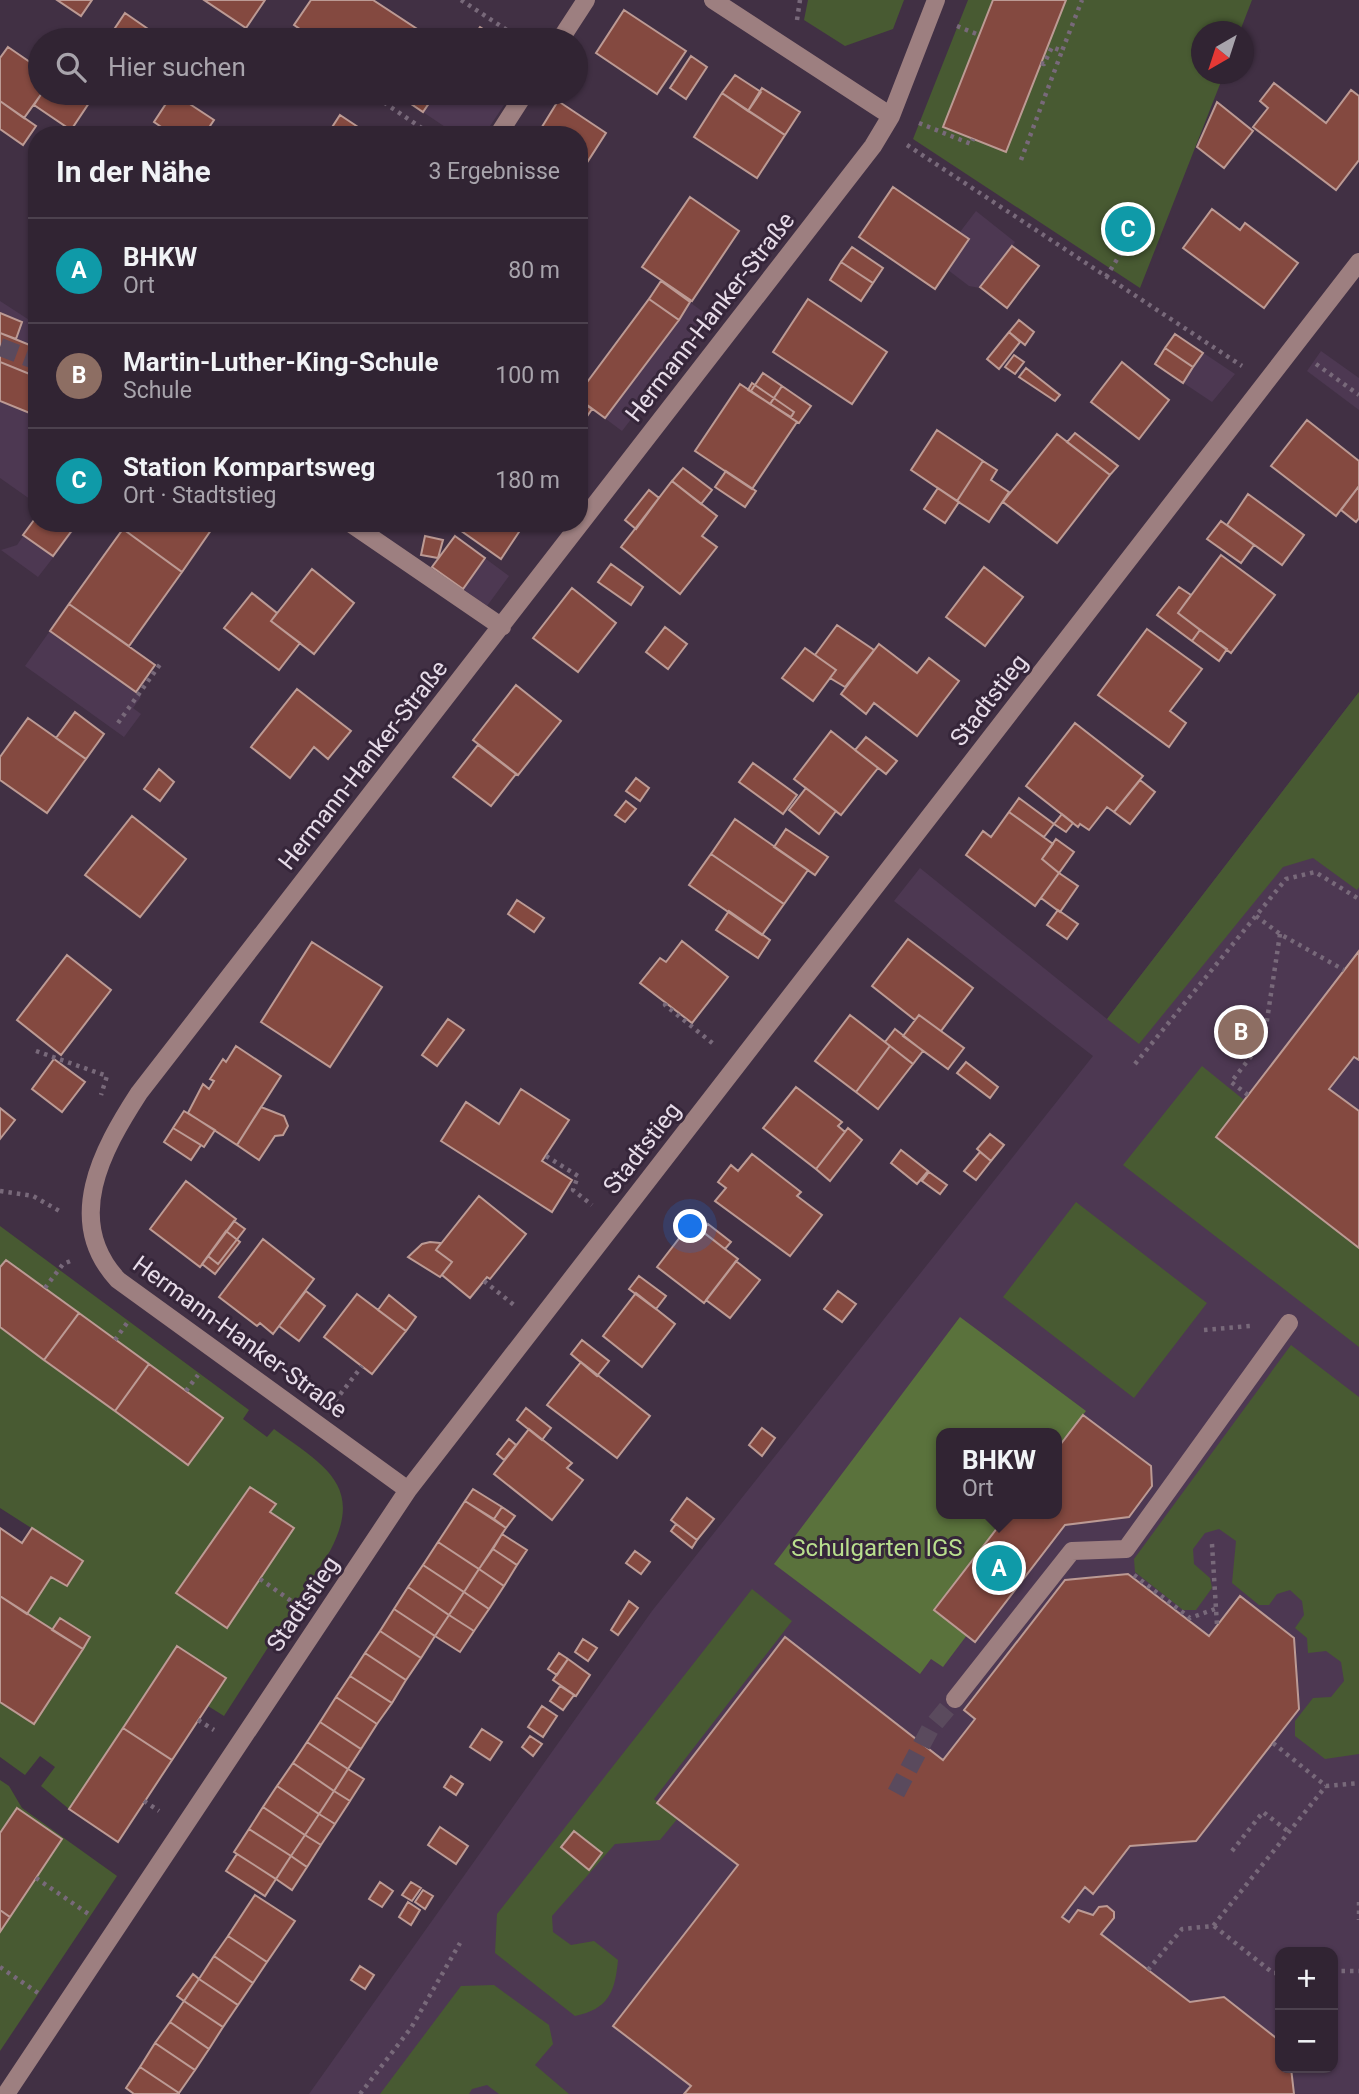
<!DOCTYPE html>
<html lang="de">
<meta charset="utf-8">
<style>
:root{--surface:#312433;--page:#3d303f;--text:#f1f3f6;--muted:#a8a4ac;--line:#4c414e;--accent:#db2777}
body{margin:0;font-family:Roboto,sans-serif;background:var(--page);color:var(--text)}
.controls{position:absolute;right:21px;bottom:21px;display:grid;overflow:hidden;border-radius:14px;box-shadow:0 2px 5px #0004}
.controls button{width:63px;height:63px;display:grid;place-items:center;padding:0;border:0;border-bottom:2px solid var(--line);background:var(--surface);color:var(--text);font:35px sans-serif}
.compass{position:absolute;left:1191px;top:21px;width:63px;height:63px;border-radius:50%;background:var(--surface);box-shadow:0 2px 5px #0004;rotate:219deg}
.you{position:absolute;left:691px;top:1227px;width:24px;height:24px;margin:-18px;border:5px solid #fff;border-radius:50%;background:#1a73e8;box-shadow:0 0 0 10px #1a73e833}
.badge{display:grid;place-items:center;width:46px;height:46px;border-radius:50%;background:var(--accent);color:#fff;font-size:23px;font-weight:700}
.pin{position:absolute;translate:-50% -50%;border:4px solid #fff;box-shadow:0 2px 7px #0006}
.popup{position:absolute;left:936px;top:1428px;width:126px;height:91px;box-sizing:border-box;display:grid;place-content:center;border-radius:14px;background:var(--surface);filter:drop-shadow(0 2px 5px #0005);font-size:23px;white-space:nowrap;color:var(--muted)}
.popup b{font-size:26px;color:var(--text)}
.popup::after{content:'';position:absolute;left:50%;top:100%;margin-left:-14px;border:14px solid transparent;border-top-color:var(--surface)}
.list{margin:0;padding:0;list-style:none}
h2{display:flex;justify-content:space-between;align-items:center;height:91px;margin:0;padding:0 28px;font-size:30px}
h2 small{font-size:23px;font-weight:400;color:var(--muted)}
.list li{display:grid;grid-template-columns:46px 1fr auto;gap:21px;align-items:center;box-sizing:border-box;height:105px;padding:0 28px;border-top:2px solid var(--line)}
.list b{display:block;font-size:26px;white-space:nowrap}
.list p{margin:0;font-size:23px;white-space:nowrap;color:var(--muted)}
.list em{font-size:23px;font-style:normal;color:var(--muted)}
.icon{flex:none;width:38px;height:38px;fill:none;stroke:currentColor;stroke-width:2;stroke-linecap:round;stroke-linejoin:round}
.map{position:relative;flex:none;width:1359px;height:2094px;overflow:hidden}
.search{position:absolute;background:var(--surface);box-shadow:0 2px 5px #0004;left:28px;top:28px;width:560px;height:77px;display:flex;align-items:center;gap:18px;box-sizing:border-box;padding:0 24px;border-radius:38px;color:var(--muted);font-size:26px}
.panel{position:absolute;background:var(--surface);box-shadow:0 2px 5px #0004;left:28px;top:126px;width:560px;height:406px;border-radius:28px}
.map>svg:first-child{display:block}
</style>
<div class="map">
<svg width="1359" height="2094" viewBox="0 0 1359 2094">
<rect width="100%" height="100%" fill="#413044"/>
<!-- built -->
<path fill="#4d3852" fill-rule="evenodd" d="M436 93H512L484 135H457L423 112Z
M976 211 1015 242 1012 247 1039 266 1007 308 980 288 969 286 948 270 969 239 960 232Z
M661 281 710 317 622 431 579 399V393Z
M0 301 37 325V504L0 478Z
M1175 334 1235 374 1212 402 1155 364Z
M1321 351 1359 378V410L1307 371Z
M37 516V523H80L38 577 1 550 17 545Z
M455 536 509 576 487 606 432 567Z
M69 604 155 665 136 692 141 697 133 708 141 714 124 737 25 666Z
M1359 692V2094H309L652 1611 1093 1056 894 901 920 868 1107 1019ZM941 1433H1057V1514H941ZM1280 1952H1333V2068H1280Z"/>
<!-- green -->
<path fill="#485a32" d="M808 0H904L893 29 845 46 804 20Z
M968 0H1252L1240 31 1202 32V74H1224L1140 288 913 139Z
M1359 692V887L1357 890 1313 858 1283 867 1139 1044 1107 1019Z
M1202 1066 1244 1100 1216 1138 1359 1248V1347L1123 1165Z
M1076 1202 1207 1303 1134 1398 1003 1297Z
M0 1226 249 1410 243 1419 267 1437 274 1429C323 1465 365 1485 330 1551L224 1716 208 1706 226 1678 176 1646 69 1809 41 1786 55 1767 40 1756 25 1775 0 1757V1702L34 1724 82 1649 27 1614 51 1577 67 1586 83 1561 0 1508Z
M1291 1345 1359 1397V1754L1325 1759 1295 1736V1721L1313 1698 1331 1697 1344 1681 1341 1662 1326 1651 1308 1653 1307 1638 1295 1628 1304 1615 1302 1601 1290 1590 1277 1594 1269 1605H1259L1232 1583 1236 1541 1219 1529 1205 1533 1193 1549 1194 1564 1210 1578 1212 1588 1196 1610H1183L1135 1572 1134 1559Z
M752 1589 792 1621 654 1799 678 1818 660 1840 615 1844 552 1916 553 1932 571 1945 594 1941 618 1960C615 1993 608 2009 575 2016L495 1953 497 1914Z
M0 1780 9 1786 22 1808 117 1876 0 2051Z
M494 1985 549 2025 553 2044 535 2065 569 2094H499L487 2085 472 2089 469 2094H380L461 1986Z"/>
<!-- forest -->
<path fill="#5a723c" d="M960 1317 1086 1411 1057 1449V1433H941V1514H1008L934 1610 967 1635 943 1667 931 1659 920 1674 774 1564Z"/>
<!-- building -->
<path fill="#844940" stroke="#bc9a94" stroke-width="2" d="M57 0H92L81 16Z
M204 0H265L246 28Z
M311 0H373L434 40H316L294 25Z
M993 0H1066L1006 152 943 127Z
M624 10 686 51 657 94 596 53Z
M125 13 164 40H107Z
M480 27 500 40H471Z
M8 47 40 69 42 93 24 118 0 101V58Z
M691 56 707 67 686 99 670 88Z
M735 75 761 92 748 111 722 93Z
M1274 83 1326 123 1351 90 1359 96V160L1336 190 1253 127 1268 108 1260 101Z
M762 88 800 112 785 135 748 111Z
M42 93H74L89 103 71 130 34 105Z
M172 93H191L185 101Z
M173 93 214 120 204 135H173L154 122Z
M395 93H436L423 112Z
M722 93 785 135 757 178 694 137Z
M0 101 36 126 23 145 0 129Z
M558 101 606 133 579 175V135H537Z
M1217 102 1253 131 1224 168 1197 147Z
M340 115 370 135H327Z
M893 187 969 239 935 289 859 237Z
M690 197 739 231 692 301 642 267Z
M1123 208 1149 225 1133 249 1107 232Z
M1212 209 1240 230 1245 223 1298 263 1264 308 1183 248Z
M1012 246 1039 266 1007 308 980 287Z
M852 247 883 268 873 283 841 262Z
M841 262 873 283 861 301 830 280Z
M661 281 690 302 679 320 649 299Z
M649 299 679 320 605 418 579 399V393Z
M808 299 887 352 852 404 773 352Z
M0 313 22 322 16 339 0 333Z
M1019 320 1034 332 1025 345 1009 332Z
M1009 332 1020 342 999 369 987 359Z
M0 333 37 348V377L0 362Z
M1175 334 1203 353 1193 367 1165 348Z
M1165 348 1193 367 1183 383 1155 364Z
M1014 355 1024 362 1015 374 1005 367Z
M0 362 37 377V416L0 401Z
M1122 362 1169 400 1139 439 1091 402Z
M1026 368 1060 395 1055 401 1019 377Z
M763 373 782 386 770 404 751 391Z
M752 383 794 412 791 417 748 390Z
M740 384 797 422 752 489 695 451Z
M782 386 811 406 799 423 770 404Z
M579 401 592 409 579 428Z
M1307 420 1359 461V486L1336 516 1271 466Z
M937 430 983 461 957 501 911 470Z
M1075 433 1118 466 1110 475 1067 442Z
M1057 434 1110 475 1057 543 1003 502Z
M983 461 997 470 991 480 1009 492 989 522 957 501Z
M683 468 712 490 701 504 672 481Z
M726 471 756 491 745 507 715 487Z
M672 481 717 516 702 536 717 547 680 594 621 547Z
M1359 486V518L1356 522 1341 510Z
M938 488 959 502 945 523 924 509Z
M649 490 659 498 636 529 625 520Z
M1248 494 1304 535 1282 565 1227 525Z
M37 516V523H65L73 529 53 556 23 535Z
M1221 521 1254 545 1241 563 1207 539Z
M127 523H216L182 572 123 529Z
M450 523H525L501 559Z
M123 529 182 572 129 646 69 604Z
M425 536 443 540 438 558 421 555Z
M455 536 485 558 463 589 432 567Z
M1221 555 1275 595 1231 653 1178 613Z
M611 564 643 587 631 605 598 582Z
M984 567 1023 597 985 646 946 617Z
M312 569 354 603 314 654 271 621Z
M1179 587 1191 595 1178 613 1200 630 1192 641 1157 615Z
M572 588 616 623 578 672 533 638Z
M252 593 277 613 271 621 300 643 279 670 224 628Z
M69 604 155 665 136 692 50 631Z
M837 625 874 650 845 687 830 678 836 670 815 655Z
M665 627 687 644 668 669 646 652Z
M1147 629 1202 669 1170 711 1186 723 1169 747 1098 695Z
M1200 630 1227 649 1219 661 1192 641Z
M879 644 917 673 929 658 959 681 917 736 874 703 866 714 841 694Z
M805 648 836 670 813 701 782 678Z
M516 685 561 721 518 775 473 740Z
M297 689 351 731 328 759 314 747 290 778 251 747Z
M75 712 104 734 86 759 56 738Z
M28 718 86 759 47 813 0 780V757Z
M1075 723 1143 776 1114 812 1107 807 1089 830 1080 824 1078 827 1026 786Z
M831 731 878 768 841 815 794 779Z
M866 737 897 761 886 774 855 750Z
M478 745 516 774 491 806 453 777Z
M753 763 797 795 783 814 739 782Z
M159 769 174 782 160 801 144 789Z
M636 778 649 788 640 801 626 791Z
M1140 780 1155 792 1130 824 1114 812Z
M806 788 836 811 819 834 789 810Z
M1019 798 1054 824 1044 837 1009 812Z
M626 801 636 809 625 822 615 815Z
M1009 812 1053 844 1042 859 1059 873 1035 906 966 855 983 831 991 837Z
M1062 814 1073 823 1066 832 1054 824Z
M132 816 186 859 140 917 85 875Z
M735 819 808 870 784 904 711 854Z
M786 829 828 857 815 875 774 847Z
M1056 839 1074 852 1059 873 1042 859Z
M711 854 784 904 762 935 689 885Z
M1059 873 1078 886 1060 912 1041 898Z
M517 900 544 918 534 932 508 914Z
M1058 910 1078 924 1067 939 1047 925Z
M729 911 770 940 758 958 716 930Z
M908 939 973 988 941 1031 919 1015 915 1020 872 986Z
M682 941 728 977 692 1023 640 983 660 958 666 962Z
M312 942 382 987 330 1067 261 1022Z
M1359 951V1060L1354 1057 1329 1089 1359 1111V1248L1216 1137Z
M67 955 111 990 61 1055 17 1020Z
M850 1015 890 1046 856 1092 815 1061Z
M919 1015 964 1048 948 1069 903 1036Z
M448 1019 464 1030 437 1066 422 1055Z
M895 1029 923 1051 913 1064 885 1042Z
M236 1046 281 1076 237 1145 188 1113 203 1084 209 1089 214 1081 210 1079 223 1059 226 1062Z
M890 1046 913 1064 878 1109 856 1092Z
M54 1059 85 1082 62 1112 32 1089Z
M966 1062 998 1087 990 1098 957 1073Z
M796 1087 842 1122 838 1126 845 1132 816 1169 763 1128Z
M521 1089 569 1120 542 1161 572 1180 552 1212 441 1141 466 1102 499 1124Z
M261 1107 284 1116 288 1126 283 1135 275 1136 259 1160 237 1145Z
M0 1108 15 1120 0 1139Z
M184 1111 215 1130 204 1147 173 1128Z
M173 1128 201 1145 191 1160 164 1142Z
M848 1128 862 1140 830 1181 816 1169Z
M990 1134 1004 1145 991 1161 977 1149Z
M901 1150 928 1171 917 1184 891 1163Z
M980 1152 991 1161 976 1180 964 1171Z
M752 1154 801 1192 797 1196 822 1215 790 1256 715 1201 726 1188 718 1182 731 1165 738 1171Z
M929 1172 947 1185 940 1194 922 1181Z
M186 1181 236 1219 200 1267 150 1229Z
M479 1196 526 1234 490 1279 487 1277 470 1298 442 1275 452 1262 436 1250Z
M234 1221 245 1229 218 1264 208 1256Z
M691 1223 738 1259 704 1303 657 1267Z
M708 1224 731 1242 725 1249 702 1231Z
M226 1231 240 1242 215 1274 202 1264Z
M263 1239 314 1279 273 1334 260 1323 257 1326 219 1297Z
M430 1242 441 1243 436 1250 452 1262 440 1277 408 1257 422 1244Z
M6 1260 79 1313 44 1360 0 1327V1267Z
M736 1261 760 1280 730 1318 706 1300Z
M639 1276 666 1296 656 1309 629 1289Z
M306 1291 325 1306 299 1341 279 1326Z
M838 1291 856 1304 842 1322 824 1309Z
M636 1293 675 1324 642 1367 603 1336Z
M357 1294 406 1331 372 1374 324 1337Z
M389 1295 416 1317 406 1331 378 1310Z
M79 1313 149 1364 115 1411 44 1360Z
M582 1340 609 1361 597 1376 571 1354Z
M581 1362 650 1416 617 1458 547 1405Z
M149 1364 223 1418 188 1465 115 1411Z
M526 1408 551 1428 542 1440 517 1420Z
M1083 1415 1151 1466 1152 1486 1129 1517 1065 1525 975 1642 934 1610 1008 1514H1057V1449Z
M762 1428 775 1438 762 1456 749 1445Z
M529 1429 572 1463 567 1468 583 1480 552 1520 494 1474Z
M509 1439 516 1445 504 1460 497 1454Z
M250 1487 276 1504 270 1512 294 1528 227 1628 176 1593Z
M473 1489 502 1507 494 1519 465 1501Z
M687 1498 714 1519 697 1540 671 1520Z
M465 1501 506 1528 479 1569 438 1542Z
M502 1507 515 1516 506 1528 494 1519Z
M676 1524 697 1540 692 1548 671 1531Z
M0 1528 22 1543 32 1528 83 1561 67 1586 51 1577 27 1614 0 1596Z
M502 1534 527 1550 517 1565 493 1549Z
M438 1542 479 1569 464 1592 423 1565Z
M493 1549 517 1565 504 1586 479 1569Z
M635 1551 650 1562 641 1574 626 1563Z
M423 1565 464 1592 449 1615 408 1587Z
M479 1569 504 1586 489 1609 464 1592Z
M1128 1574 1209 1636 1240 1596 1294 1638 1299 1709 1196 1841 1130 1846 1093 1894 1085 1887 1062 1917 1069 1922 1078 1910 1093 1915 1099 1907 1107 1906 1114 1912V1918L1101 1934 1190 2002 1224 1997 1280 2041V2068H1291L1294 2094H684L691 2086 613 2026 738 1865 657 1803 785 1637 943 1760 975 1719 964 1710 1065 1580Z
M408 1587 449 1615 435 1636 394 1609Z
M464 1592 489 1609 474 1631 449 1615Z
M0 1596 83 1649 34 1724 0 1702Z
M629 1601 638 1608 618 1635 611 1630Z
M394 1609 435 1636 421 1658 380 1631Z
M449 1615 474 1631 460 1652 435 1636Z
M60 1618 90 1637 83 1649 52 1630Z
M380 1631 421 1658 406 1680 365 1653Z
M583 1639 597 1648 588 1661 575 1652Z
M177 1646 226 1678 172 1760 123 1728Z
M365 1653 406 1680 392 1703 350 1676Z
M559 1653 568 1659 557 1675 548 1669Z
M568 1659 590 1675 576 1696 553 1680Z
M350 1676 392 1703 377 1724 336 1697Z
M560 1686 574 1695 563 1710 550 1701Z
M336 1697 377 1724 361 1749 320 1722Z
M542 1706 557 1716 543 1737 528 1727Z
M320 1722 361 1749 348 1769 307 1742Z
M123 1728 172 1760 118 1842 69 1809Z
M482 1729 502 1742 490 1760 470 1747Z
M530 1736 542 1744 533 1756 522 1747Z
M307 1742 348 1769 334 1791 293 1763Z
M293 1763 334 1791 319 1814 277 1786Z
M348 1769 364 1779 350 1801 334 1791Z
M451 1776 463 1784 456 1795 444 1787Z
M277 1786 319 1814 305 1835 263 1807Z
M334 1791 350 1801 335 1824 319 1814Z
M263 1807 305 1835 291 1856 249 1829Z
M17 1808 62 1839 10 1917 0 1910V1833Z
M319 1814 335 1824 321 1845 305 1835Z
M440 1827 468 1846 456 1864 428 1845Z
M249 1829 291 1856 276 1879 234 1852Z
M574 1831 602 1853 589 1870 561 1847Z
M305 1835 321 1845 307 1867 291 1856Z
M237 1854 276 1879 265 1896 226 1871Z
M291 1856 307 1867 292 1890 276 1879Z
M380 1882 393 1891 382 1907 369 1899Z
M411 1882 421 1888 412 1901 402 1895Z
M423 1890 433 1896 425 1909 415 1902Z
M255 1895 295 1921 267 1962 228 1936Z
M408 1902 420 1910 411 1925 399 1917Z
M0 1910 10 1917 0 1932Z
M228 1936 267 1962 253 1983 214 1956Z
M214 1956 253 1983 238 2005 199 1979Z
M360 1966 374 1975 365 1989 351 1980Z
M193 1974 199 1979 184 2001 177 1996Z
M199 1979 238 2005 223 2027 184 2001Z
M184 2001 223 2027 209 2049 170 2022Z
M170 2022 209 2049 195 2070 155 2043Z
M155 2043 195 2070 179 2093 140 2067Z
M140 2067 179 2093V2094H134L126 2088Z"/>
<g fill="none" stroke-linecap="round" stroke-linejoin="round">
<!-- minor-tunnel -->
<path stroke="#5a4a5d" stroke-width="18" stroke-dasharray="18 9" stroke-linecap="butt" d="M0 347 37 361
M896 1793 930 1729 955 1699"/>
<!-- path -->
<path stroke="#78697a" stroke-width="4.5" stroke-dasharray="3.5 5" stroke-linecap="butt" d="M461 0 522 40
M797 20 800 0
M957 26 979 35
M1041 63 1044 64 1052 47 1062 51 1082 0
M370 93 432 135
M919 123 971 144 973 139
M907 145 1242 366
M1021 160 1062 51
M1106 277 1126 245
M1316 364 1359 395
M118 723 161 663
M1256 916 1280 934 1344 970
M666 1003 665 1005 716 1046
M36 1051 107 1076 101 1095
M1135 1064 1286 879 1315 872 1359 899
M1248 1095 1231 1082 1264 1040 1280 934
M546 1156 578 1176 573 1190 592 1205
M0 1191 33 1196 63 1213
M484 1281 514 1305
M45 1288 63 1264 73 1260
M1204 1330 1250 1326
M115 1340 127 1323
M186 1391 198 1375
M335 1401 362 1366
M1212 1544 1217 1625
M1134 1575 1190 1618 1215 1609
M260 1579 297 1605
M198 1720 214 1730
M1273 1743 1326 1786 1359 1783
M144 1801 159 1811
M1232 1851 1263 1812 1289 1832
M36 1878 90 1915
M1359 1902V1920
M1214 1926 1273 1973H1280
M0 1967 38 1993
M1148 1970 1182 1929 1213 1926 1326 1786
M1333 1971H1359
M360 2094 411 2028 460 1943"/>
<!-- minor -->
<path stroke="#9d7f80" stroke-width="18" d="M713 0 891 116
M560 40 586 0
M498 135 525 93
M350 523 502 627
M408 1490 118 1280C63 1221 102 1150 139 1093L873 146 891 116 936 0
M955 1699 1072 1551 1126 1549 1289 1323
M6 2094 408 1490 1359 262"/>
</g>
<g text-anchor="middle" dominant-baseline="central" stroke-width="6" stroke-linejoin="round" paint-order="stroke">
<!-- street labels -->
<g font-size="24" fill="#e7dce9" stroke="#36263a">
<text transform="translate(710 317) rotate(-52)">Hermann-Hanker-Straße</text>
<text transform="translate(989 700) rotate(-52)">Stadtstieg</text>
<text transform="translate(363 765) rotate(-52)">Hermann-Hanker-Straße</text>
<text transform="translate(642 1148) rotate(-52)">Stadtstieg</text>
<text transform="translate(240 1337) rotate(36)">Hermann-Hanker-Straße</text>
<text transform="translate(303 1604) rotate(-56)">Stadtstieg</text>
</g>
<!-- park labels -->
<g font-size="24" fill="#b9df8e" stroke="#36263a">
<text x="877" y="1548">Schulgarten IGS</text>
</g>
</g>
</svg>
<div class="controls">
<button>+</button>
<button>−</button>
</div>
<svg class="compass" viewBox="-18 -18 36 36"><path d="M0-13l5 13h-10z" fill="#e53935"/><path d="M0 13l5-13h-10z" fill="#a8a4ac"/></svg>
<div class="you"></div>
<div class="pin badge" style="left:999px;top:1568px;background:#0f9aa8">A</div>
<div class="popup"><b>BHKW</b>Ort</div>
<div class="pin badge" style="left:1241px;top:1032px;background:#8d6e63">B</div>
<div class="pin badge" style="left:1128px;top:229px;background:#0f9aa8">C</div>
<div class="search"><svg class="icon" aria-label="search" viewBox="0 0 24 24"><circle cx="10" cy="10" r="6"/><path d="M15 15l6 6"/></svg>Hier suchen</div>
<section class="panel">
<h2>In der Nähe<small>3 Ergebnisse</small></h2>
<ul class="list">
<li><span class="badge" style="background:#0f9aa8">A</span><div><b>BHKW</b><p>Ort</p></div><em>80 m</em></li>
<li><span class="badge" style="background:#8d6e63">B</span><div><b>Martin-Luther-King-Schule</b><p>Schule</p></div><em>100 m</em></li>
<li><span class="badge" style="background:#0f9aa8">C</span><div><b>Station Kompartsweg</b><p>Ort · Stadtstieg</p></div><em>180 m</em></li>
</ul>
</section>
</div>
